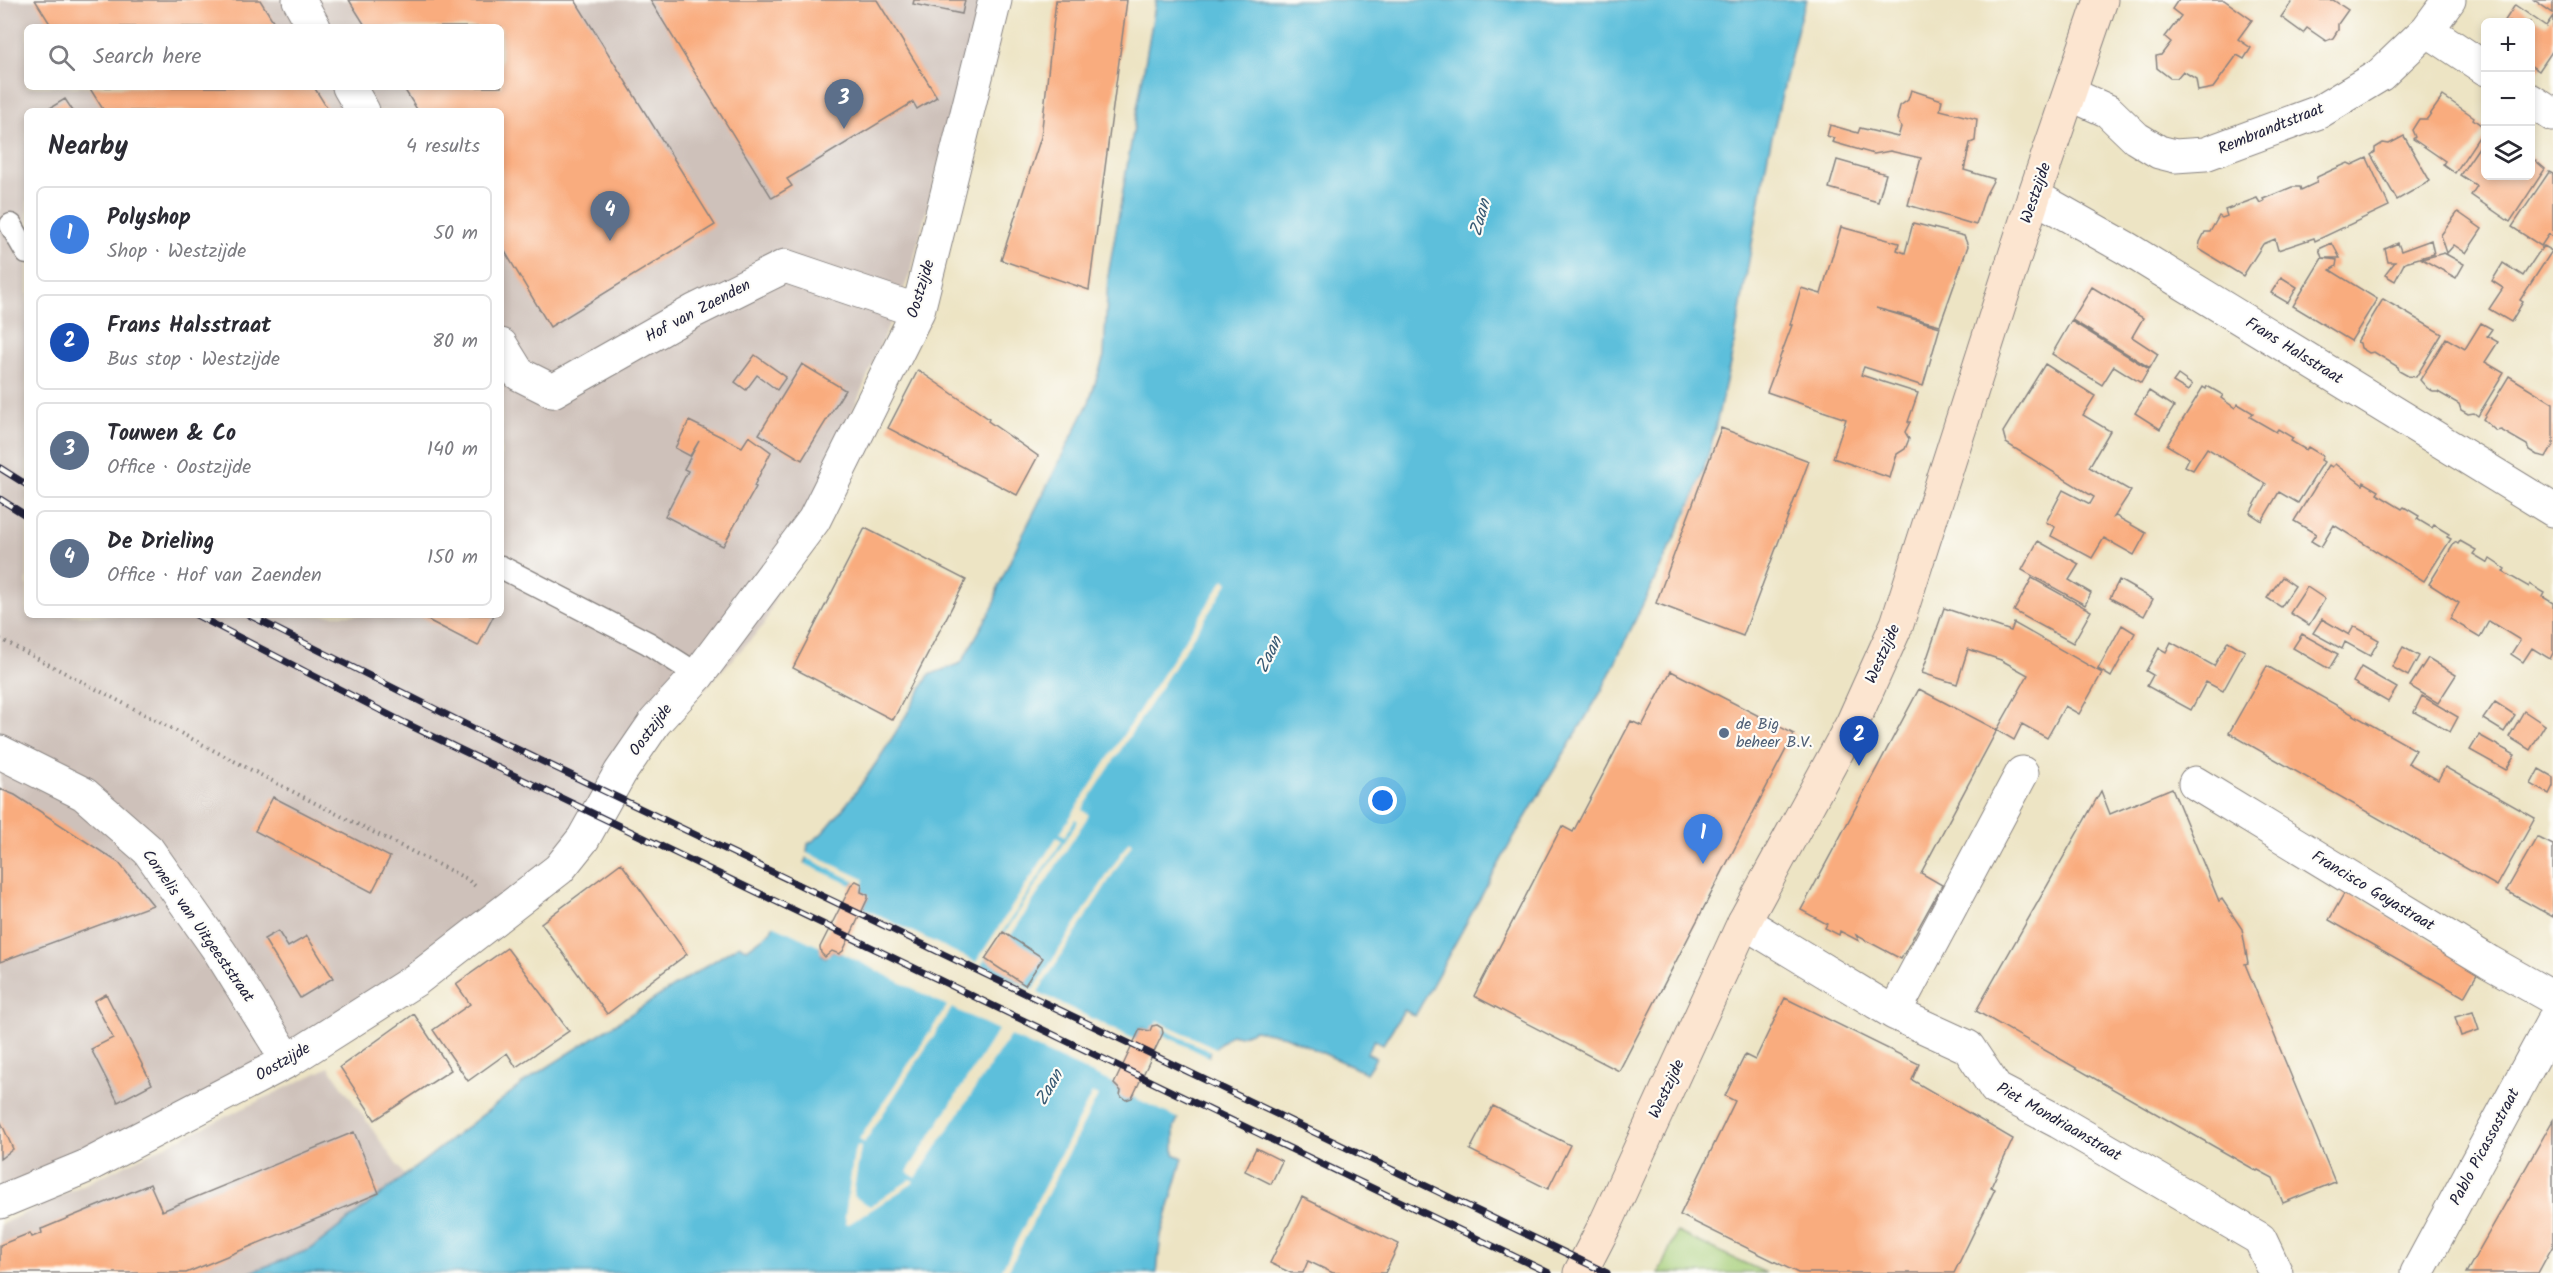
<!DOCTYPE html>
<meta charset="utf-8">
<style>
:root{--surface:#fff;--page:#f7f7f7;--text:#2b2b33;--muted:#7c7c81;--line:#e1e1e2;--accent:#1f6fb2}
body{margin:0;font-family:Kalam,sans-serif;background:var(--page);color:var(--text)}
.controls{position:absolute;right:18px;top:18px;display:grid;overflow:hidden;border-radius:9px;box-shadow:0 3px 9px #0003}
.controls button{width:54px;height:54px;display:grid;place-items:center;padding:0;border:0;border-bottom:2px solid var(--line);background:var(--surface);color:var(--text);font:30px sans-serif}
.you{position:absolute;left:1383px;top:801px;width:21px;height:21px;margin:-15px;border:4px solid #fff;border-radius:50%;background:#1a73e8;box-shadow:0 0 0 9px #1a73e833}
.badge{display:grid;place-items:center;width:39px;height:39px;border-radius:50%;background:var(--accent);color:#fff;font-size:20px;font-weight:700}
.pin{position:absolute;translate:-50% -50px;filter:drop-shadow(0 2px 3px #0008)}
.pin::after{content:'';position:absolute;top:32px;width:21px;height:18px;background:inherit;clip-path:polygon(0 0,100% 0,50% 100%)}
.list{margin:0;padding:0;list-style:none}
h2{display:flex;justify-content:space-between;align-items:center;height:78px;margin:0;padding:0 24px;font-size:26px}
h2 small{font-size:20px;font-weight:400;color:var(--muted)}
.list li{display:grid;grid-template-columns:39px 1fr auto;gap:18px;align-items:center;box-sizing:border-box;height:96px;margin:0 12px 12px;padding:0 12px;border:2px solid var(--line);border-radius:9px}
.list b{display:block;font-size:22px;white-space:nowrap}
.list p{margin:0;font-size:20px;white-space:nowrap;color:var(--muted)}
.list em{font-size:20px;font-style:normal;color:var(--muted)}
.icon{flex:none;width:33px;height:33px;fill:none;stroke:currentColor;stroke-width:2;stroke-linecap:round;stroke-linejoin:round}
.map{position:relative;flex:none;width:2553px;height:1273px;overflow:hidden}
.search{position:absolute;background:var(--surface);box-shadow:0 3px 9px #0003;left:24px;top:24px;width:480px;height:66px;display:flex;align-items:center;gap:15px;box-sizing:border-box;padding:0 21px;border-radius:9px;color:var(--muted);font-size:22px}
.panel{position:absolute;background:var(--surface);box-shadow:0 3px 9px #0003;left:24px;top:108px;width:480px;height:510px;border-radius:9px}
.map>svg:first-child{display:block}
</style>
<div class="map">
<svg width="2553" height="1273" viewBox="0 0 2553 1273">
<rect width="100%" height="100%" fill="#fdfcf7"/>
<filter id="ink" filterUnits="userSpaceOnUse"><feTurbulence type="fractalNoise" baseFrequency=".0167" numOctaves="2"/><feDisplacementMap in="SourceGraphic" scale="12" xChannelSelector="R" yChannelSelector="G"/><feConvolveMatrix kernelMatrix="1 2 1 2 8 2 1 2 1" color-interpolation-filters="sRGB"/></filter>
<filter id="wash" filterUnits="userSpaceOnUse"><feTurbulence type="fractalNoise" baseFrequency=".008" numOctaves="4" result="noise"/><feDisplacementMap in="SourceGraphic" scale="24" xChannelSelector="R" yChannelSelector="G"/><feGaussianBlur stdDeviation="1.35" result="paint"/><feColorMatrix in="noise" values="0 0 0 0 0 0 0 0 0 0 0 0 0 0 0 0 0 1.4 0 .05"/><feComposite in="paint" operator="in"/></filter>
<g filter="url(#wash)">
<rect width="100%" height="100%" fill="#ede4c4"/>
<!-- industrial -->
<path fill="#cec1ba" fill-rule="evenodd" d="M0 0H982L910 274 764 625 456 958 0 1209ZM27 27H501V87H27ZM27 111H501V615H27Z
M329 1067 404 1175 311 1249 249 1273H0V1225Z"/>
<!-- green -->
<path fill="#a6ce79" stroke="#64785a" stroke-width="1.5" d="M1677 1232 1766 1273H1659Z"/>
<!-- water -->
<path fill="#5dbfdb" stroke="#40708b" stroke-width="1.5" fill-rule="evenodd" d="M1156 0H1807L1801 14 1768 154 1732 355 1711 446 1694 497 1601 692 1515 835 1415 1016 1404 1010 1383 1044 1374 1040 1367 1053 1376 1058 1366 1073 1286 1036 1255 1030 1240 1036 1231 1034 1211 1052 1174 1127V1154L1183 1158 1161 1235 1157 1273H249L311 1249 527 1080 739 945 747 949 770 932 806 859 808 844C821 837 828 826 838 815 873 772 902 724 929 675L961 663 994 605 998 587 1018 544 1089 402 1104 356 1108 276ZM854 882 868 898 843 951 839 954 832 951 825 957 822 955 820 947ZM1143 1028 1162 1035 1132 1098 1120 1094 1121 1091 1114 1085 1140 1029Z"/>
<!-- pier -->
<path fill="#ede4c4" d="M1224 579 1228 583 1082 810 1089 815 1010 937 1005 933 1078 821 1075 819 1065 836 1060 833Z
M1057 837 1062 841 981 965 1033 990 1129 841 1132 844 1038 992 1138 1041 1119 1086 1010 1036 916 1178 907 1172 998 1030 952 1008 864 1143 859 1139 947 1006 838 951 861 907 976 962Z
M804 851 864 879 862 889 828 956 821 953 820 947 771 924 801 862 851 885 855 881 803 856Z
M1158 1021 1218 1049 1214 1053 1163 1029V1035L1211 1058 1181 1120 1133 1097 1126 1100 1119 1095Z
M1092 1093 1098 1096 1007 1273H1000Z
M858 1145 861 1147 853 1196 870 1206 911 1179 914 1181 912 1184 849 1224 846 1223 845 1217 854 1152Z"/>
<g id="blocks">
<!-- building -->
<path fill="#f9ac7e" d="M35 0H260L277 27H52Z
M349 0H575L715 225 550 327 501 245V111H418L403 87H501V27H366Z
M650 0H877L937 97 917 109 913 102 787 179 792 186 772 198Z
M914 0H965L962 14 913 4Z
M1056 0H1127L1089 290 1001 260 1041 137Z
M2178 0H2224L2252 20 2238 39 2251 48 2244 59 2237 55 2213 88 2198 91 2196 79 2183 71 2177 78H2170L2157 68 2156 56 2161 55 2171 42 2165 37 2181 16 2172 9Z
M2293 0H2333L2348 10 2338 24V30L2333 38 2326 41 2307 28 2303 33 2281 17Z
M2534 0H2553V13Z
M2515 5 2546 26 2553 16V50L2539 71 2530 65V22H2504Z
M89 87H314L329 111H104Z
M1911 90 1942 100 1940 110 1977 119 1975 141 1970 143 1964 170 1994 179 1985 196 1976 225 1908 205 1921 158 1890 151 1874 154 1832 142 1834 138 1827 136 1830 125 1858 133 1860 128 1898 137 1901 127 1897 119 1900 106 1908 100Z
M2443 96 2474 117 2473 119 2485 128 2455 173 2443 164 2445 161 2413 139 2415 137 2412 130 2419 119H2427Z
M65 99 73 111H45Z
M2404 136 2430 181 2397 200 2371 155 2375 152V148L2383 143 2389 144Z
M2486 137V176H2530V156L2545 169 2510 222 2471 195 2477 186 2460 175Z
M2367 158 2389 206 2315 241 2314 238 2278 250 2275 239 2263 244 2243 276 2199 249 2200 242 2205 232H2210L2219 216 2222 218 2227 216 2225 210 2257 198 2260 203 2264 201 2263 199 2292 187H2300L2301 190 2316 183 2317 177 2332 170 2348 163 2352 165Z
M1837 160 1886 174 1878 202 1829 188Z
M2549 172 2553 174V237L2549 234 2541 246 2512 227Z
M2458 212 2482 229 2466 253 2454 245 2447 253 2441 235Z
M1913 223 1964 236 1968 246 1940 325 1876 308 1940 327 1923 386 1864 367 1861 375 1918 393 1908 422H1910L1905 432 1909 439 1905 449 1897 454 1890 478 1833 458 1846 419 1767 392 1792 325H1790L1801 288 1821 294 1841 227 1899 243 1897 250 1905 253Z
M2431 240 2434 254 2405 262 2395 281 2385 275 2395 262H2388L2385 249 2398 243 2401 251Z
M2332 243 2340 258H2322L2319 249Z
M2543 246 2552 251 2520 300 2523 302 2511 322 2489 309 2503 288 2492 281 2503 263 2523 276Z
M2444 253 2464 264 2456 278 2422 259Z
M2322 258 2337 260 2336 266 2330 270 2377 299 2351 341 2293 306Z
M2281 277 2297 287 2288 303 2271 293Z
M2092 287 2143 318 2132 337 2158 354 2150 368 2072 320Z
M2383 299 2442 334 2416 377 2408 376 2399 371 2398 367 2374 352 2369 353 2361 348 2360 343 2357 342Z
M2071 321 2149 369 2141 383 2114 366 2102 385 2052 354Z
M2481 323 2492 329 2487 336 2498 342 2485 362 2504 373 2478 416 2474 413 2468 414 2461 410 2459 404 2438 392H2433L2427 388 2420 380 2446 338 2465 349Z
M755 355 786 377 777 390 757 375 746 390 735 382Z
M802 364 845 390 802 460 759 434Z
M2045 364 2095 396 2083 415 2110 431 2089 467 2131 491 2114 517 2116 516 2146 533 2134 555 2104 538 2092 558 2051 536 2055 527 2046 522 2063 490 2090 504 2094 497 2006 443 2003 432Z
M918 370 989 419 988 421 1038 456 1017 495 888 428Z
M2178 375 2192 385 2188 391 2173 382Z
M2509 376 2553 403V445L2546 457 2537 455 2529 450 2527 445 2501 430 2496 431 2483 419Z
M2207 386 2223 395 2221 398 2235 408 2238 404 2253 413 2250 417 2276 432 2278 429 2293 438 2291 441 2306 450 2308 447 2323 456 2321 460 2324 462 2298 503 2279 492 2262 521 2250 513 2266 484 2207 448 2193 470 2185 466 2189 458 2167 445 2203 387 2206 389Z
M2149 391 2174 407 2160 429 2135 413Z
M689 421 742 447 749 436 771 452 754 486 756 487 723 546 665 516 688 471 684 469 699 441 690 456 675 448Z
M1721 428 1809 461 1743 636 1656 603Z
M2335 464 2363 485 2364 482 2379 491 2377 494 2402 509 2404 507 2419 516 2417 519 2432 528 2434 525 2449 534 2447 537 2451 539 2424 581 2334 525 2321 547 2311 541 2316 534 2294 521 2329 465 2332 467Z
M865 528 966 580 893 720 793 668Z
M2038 541 2079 564 2069 580 2091 593 2085 605 2022 570Z
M2460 541 2476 550 2473 554 2488 563 2490 559 2505 569 2503 572 2529 587 2530 584 2545 593 2543 597 2553 603V653L2550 659 2532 648 2523 662 2511 654 2520 640 2489 621 2480 637 2450 619 2459 603 2429 584 2455 542 2458 544Z
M2282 577 2295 586 2281 607 2267 598Z
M2032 578 2091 611 2073 643 2014 611Z
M2119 580 2153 599 2144 616 2110 598Z
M2307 587 2325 599 2309 625 2290 613Z
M1944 608 2011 631 2014 623 2102 673 2079 714 2065 706 2047 738 2022 724 2014 740 1997 730 2028 675 2001 660 1968 649 1957 684 1922 673Z
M418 615H494L478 646Z
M2322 619 2349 635 2354 626 2379 640 2370 656 2345 642 2342 649 2313 633Z
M2122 625 2135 633 2111 677 2098 669Z
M2302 634 2338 654 2329 669 2293 648Z
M2228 641 2245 651 2223 691 2206 682 2191 710 2147 686 2153 675 2146 671 2159 648 2166 652 2171 642 2214 666Z
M2403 647 2419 656 2408 676 2392 667Z
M2428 658 2456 675 2438 703 2410 686Z
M2267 666 2416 750 2408 763 2438 780 2445 767 2535 818 2497 886 2229 733Z
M2361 667 2397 688 2388 702 2353 682Z
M1671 671 1794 734 1619 1071 1474 996 1562 826 1573 832 1631 721 1642 726Z
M1919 689 1997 730 1921 873 1942 885 1901 959 1856 935 1859 941 1840 931 1839 935 1825 928 1827 924 1801 910Z
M2422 696 2458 717 2450 732 2414 712Z
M2495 702 2515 715 2504 732 2483 719Z
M2524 711 2545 725 2530 750 2509 737Z
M2479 735 2515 755 2506 770 2470 750Z
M2539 769 2553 777V786L2549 794 2531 784Z
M2172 788 2219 901 2222 899 2242 929 2248 963 2245 964 2335 1182 2283 1203 2273 1178 2258 1170 2257 1171 1976 1011 2101 791 2110 814Z
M0 789 15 795 119 863 153 905 0 962Z
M273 797 390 857 372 892 255 831Z
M2537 837 2553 845V917L2506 891Z
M621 863 687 954 607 1014 541 923Z
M856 881 862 884 861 892 868 895V898L843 951 839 954 832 951 825 957 821 953 820 947 852 884Z
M2345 892 2480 969 2464 997 2329 920Z
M278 931 288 947 307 936 333 978 300 998 264 939Z
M1003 932 1043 958 1025 985 985 959Z
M507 948 569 1031 516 1067 507 1053 468 1081 433 1030 470 1004 456 984Z
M106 994 152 1084 118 1102 91 1049 113 1038 94 1001Z
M1785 998 1919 1064 1912 1080 2013 1139 1991 1187 1995 1189 1954 1273H1798L1680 1215 1735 1101 1725 1096 1745 1055 1755 1060Z
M2473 1012 2479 1030 2461 1036 2455 1017Z
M414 1014 451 1070 375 1120 340 1067Z
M1157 1025 1162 1028 1163 1033 1132 1098 1126 1100 1120 1096 1121 1091 1114 1084 1140 1029 1150 1031 1152 1026Z
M1493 1106 1570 1145 1548 1189 1470 1150Z
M0 1120 13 1149 0 1159Z
M2553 1120V1246L2550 1251 2538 1273H2466Z
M354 1132 379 1193 186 1273H0V1245L30 1233 32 1237 42 1233 41 1229 44 1228 148 1185 150 1184 162 1211Z
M1256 1148 1282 1161 1271 1184 1245 1171Z
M1302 1197 1399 1244 1385 1273H1333L1308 1261 1303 1273H1291L1270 1263Z"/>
</g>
</g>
<g filter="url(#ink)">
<use href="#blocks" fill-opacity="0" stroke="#888380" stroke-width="1.5"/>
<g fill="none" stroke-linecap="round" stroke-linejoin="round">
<!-- lane casing -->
<g stroke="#888380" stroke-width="25">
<path id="lane" d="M11 225 27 253
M501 567 648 643 698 675"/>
</g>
<!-- street casing -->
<g stroke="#888380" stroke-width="35">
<path id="street" d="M299 0 314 27
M2427 30 2486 69
M349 87 363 111
M2070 94 2108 111 2136 138 2159 152 2175 156 2205 154 2319 112 2380 75 2427 30 2449 0
M2530 100 2553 115
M2034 196 2126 248 2553 510
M501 345 519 374 553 391 694 311 785 266 918 311
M0 752 84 794 148 850 220 952 288 1061
M2195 783 2489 962 2553 998
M1744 922 1894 1013 1968 1047 1996 1089 2059 1122 2260 1239 2276 1273
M1894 1013 2022 773
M0 1202 87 1166 288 1061 417 979 559 869 583 839 620 773 655 722 698 675 814 520 918 311 995 0
M2417 1273 2553 1021"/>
</g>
<!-- secondary casing -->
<g stroke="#888380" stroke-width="35">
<path id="secondary" d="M1580 1273 1606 1223 1744 922 1852 724 1897 624 2034 196 2101 0"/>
</g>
<!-- path -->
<path stroke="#888380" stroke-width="4" stroke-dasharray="1.5 4.5" stroke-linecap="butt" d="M0 639 305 798 467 879 475 886"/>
<!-- lane -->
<use href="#lane" stroke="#fff" stroke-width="22"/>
<!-- street -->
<use href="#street" stroke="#fff" stroke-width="33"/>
<!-- secondary -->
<use href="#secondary" stroke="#fce5d0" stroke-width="33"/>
<!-- rail casing -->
<g stroke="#22223b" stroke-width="7">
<path id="rail" d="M0 468 27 485
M0 499 27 516
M196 615 405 723 1549 1273
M249 615 473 728 1607 1273"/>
</g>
<!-- rail -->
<use href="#rail" stroke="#fdfcf7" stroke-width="4.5" stroke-dasharray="14" stroke-linecap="butt"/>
</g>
</g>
<!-- markers -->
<circle fill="#5c6f8a" stroke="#fdfcf7" stroke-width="2" cx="1724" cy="733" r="6"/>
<g text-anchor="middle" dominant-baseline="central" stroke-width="4.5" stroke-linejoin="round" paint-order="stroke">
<!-- street labels -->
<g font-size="16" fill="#22223b" stroke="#fdfcf7">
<text transform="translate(2271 129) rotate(-22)">Rembrandtstraat</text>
<text transform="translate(2036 193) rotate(-71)">Westzijde</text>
<text transform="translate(921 289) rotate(-73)">Oostzijde</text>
<text transform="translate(698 311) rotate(-28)">Hof van Zaenden</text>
<text transform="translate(2294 351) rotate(32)">Frans Halsstraat</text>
<text transform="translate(1883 654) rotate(-66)">Westzijde</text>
<text transform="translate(651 730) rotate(-53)">Oostzijde</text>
<text transform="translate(2373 891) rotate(31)">Francisco Goyastraat</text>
<text transform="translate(198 926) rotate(55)">Cornelis van Uitgeeststraat</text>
<text transform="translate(283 1062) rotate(-30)">Oostzijde</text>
<text transform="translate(1667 1089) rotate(-65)">Westzijde</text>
<text transform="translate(2059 1122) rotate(30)">Piet Mondriaanstraat</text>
<text transform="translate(2485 1147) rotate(-62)">Pablo Picassostraat</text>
</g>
<!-- service labels -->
<g font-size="16" fill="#4e5e75" stroke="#fdfcf7" text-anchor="start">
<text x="1736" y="724">de Big<tspan x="1736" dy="18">beheer B.V.</tspan></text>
</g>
<!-- water labels -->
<g font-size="18" font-style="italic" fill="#375973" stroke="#fdfcf7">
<text transform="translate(1481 218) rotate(-75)">Zaan</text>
<text transform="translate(1270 655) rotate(-64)">Zaan</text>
<text transform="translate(1050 1088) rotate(-60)">Zaan</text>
</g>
</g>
</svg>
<div class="controls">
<button>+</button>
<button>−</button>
<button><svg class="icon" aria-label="layers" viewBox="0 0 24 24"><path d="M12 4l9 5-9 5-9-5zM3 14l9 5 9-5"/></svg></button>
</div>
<div class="you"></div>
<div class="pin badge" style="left:1703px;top:864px;background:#3f7fe0">1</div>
<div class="pin badge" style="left:1859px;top:766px;background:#1a4fb4">2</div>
<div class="pin badge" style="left:844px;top:129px;background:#5c6f8a">3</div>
<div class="pin badge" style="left:610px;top:241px;background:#5c6f8a">4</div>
<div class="search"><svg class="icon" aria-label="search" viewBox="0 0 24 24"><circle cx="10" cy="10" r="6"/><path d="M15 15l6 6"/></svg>Search here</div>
<section class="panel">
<h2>Nearby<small>4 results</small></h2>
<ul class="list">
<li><span class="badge" style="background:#3f7fe0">1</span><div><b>Polyshop</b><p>Shop · Westzijde</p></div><em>50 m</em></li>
<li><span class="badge" style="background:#1a4fb4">2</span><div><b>Frans Halsstraat</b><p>Bus stop · Westzijde</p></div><em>80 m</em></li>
<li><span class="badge" style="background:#5c6f8a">3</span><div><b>Touwen &amp; Co</b><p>Office · Oostzijde</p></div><em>140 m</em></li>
<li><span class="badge" style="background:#5c6f8a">4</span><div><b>De Drieling</b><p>Office · Hof van Zaenden</p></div><em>150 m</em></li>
</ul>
</section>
</div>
